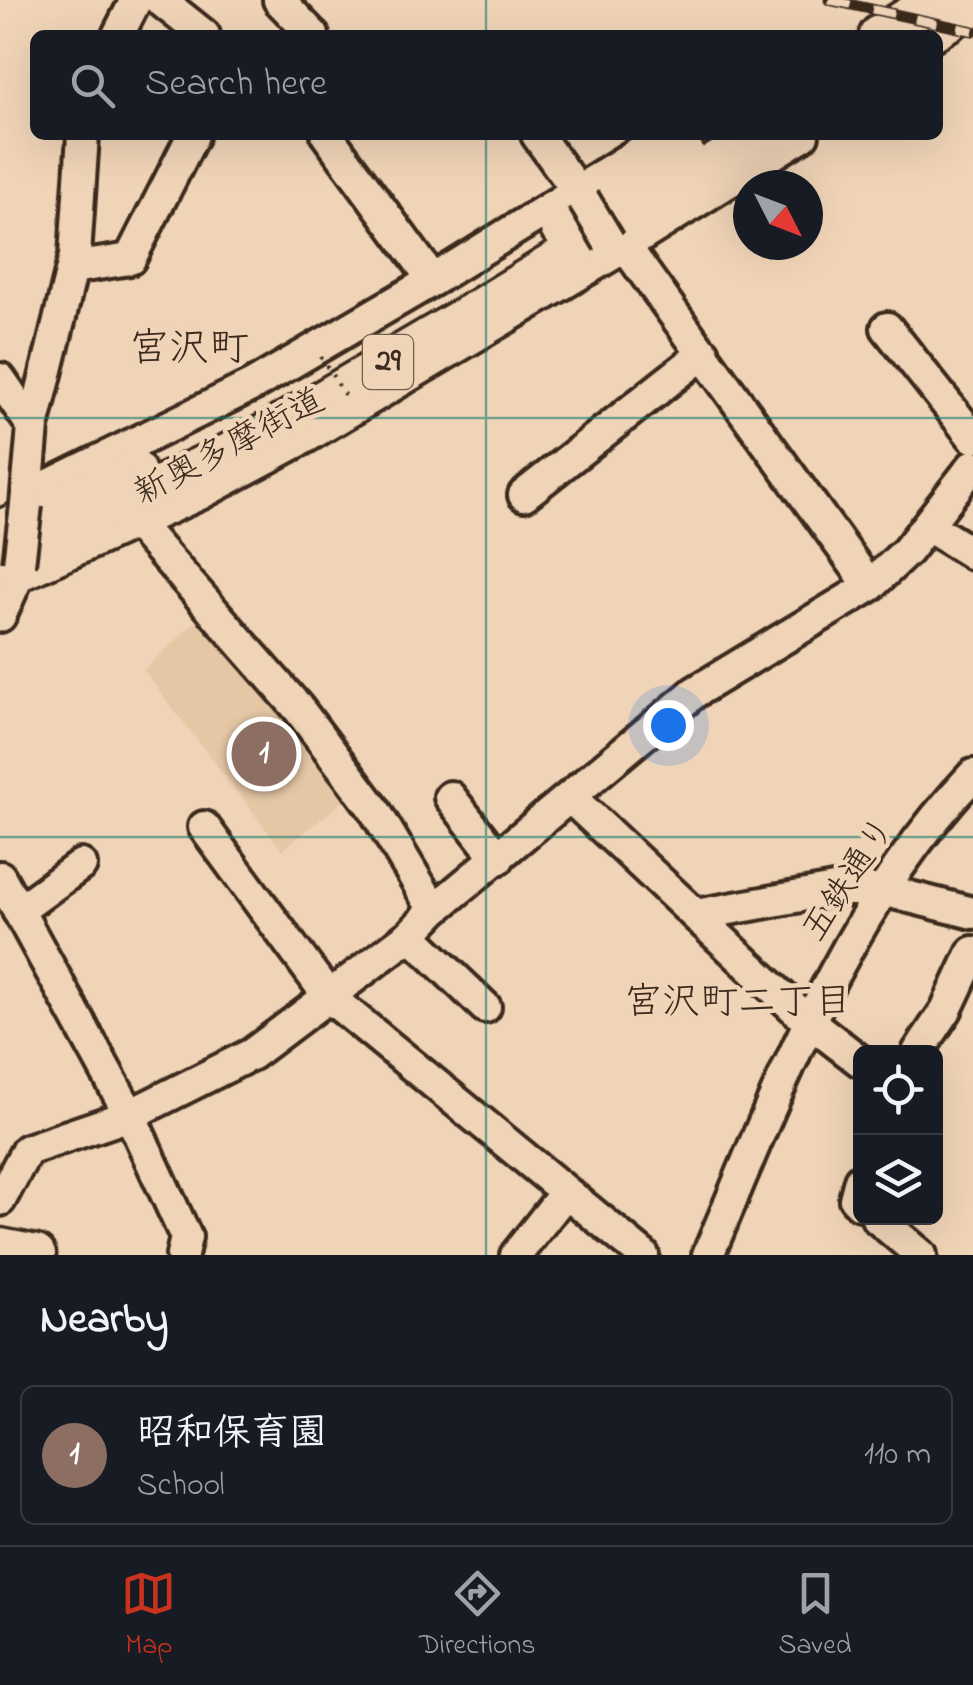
<!DOCTYPE html>
<meta charset="utf-8">
<style>
:root{--surface:#171b24;--page:#242831;--text:#f1f3f6;--muted:#9ea1a6;--line:#363941;--accent:#c8321e}
body{margin:0;font-family:"Indie Flower","Klee One",sans-serif;background:var(--page);color:var(--text)}
.controls{position:absolute;right:30px;bottom:30px;display:grid;overflow:hidden;border-radius:15px;box-shadow:0 10px 40px #0002}
.controls button{width:90px;height:90px;display:grid;place-items:center;padding:0;border:0;border-bottom:2px solid var(--line);background:var(--surface);color:var(--text);font:50px sans-serif}
.compass{position:absolute;left:733px;top:170px;width:90px;height:90px;border-radius:50%;background:var(--surface);box-shadow:0 10px 40px #0002;rotate:132deg}
.you{position:absolute;left:668px;top:725px;width:35px;height:35px;margin:-25px;border:8px solid #fff;border-radius:50%;background:#1a73e8;box-shadow:0 0 0 15px #1a73e833}
.badge{display:grid;place-items:center;width:65px;height:65px;border-radius:50%;background:var(--accent);color:#fff;font-size:32px;font-weight:700}
.pin{position:absolute;translate:-50% -50%;border:5px solid #fff;box-shadow:0 2px 10px #0006}
.list{margin:0;padding:0;list-style:none}
h2{display:flex;justify-content:space-between;align-items:center;height:130px;margin:0;padding:0 40px;font-size:42px}
h2 small{font-size:32px;font-weight:400;color:var(--muted)}
.list li{display:grid;grid-template-columns:65px 1fr auto;gap:30px;align-items:center;box-sizing:border-box;height:140px;margin:0 20px 20px;padding:0 20px;border:2px solid var(--line);border-radius:15px}
.list b{display:block;font-size:38px;white-space:nowrap}
.list p{margin:0;font-size:32px;white-space:nowrap;color:var(--muted)}
.list em{font-size:32px;font-style:normal;color:var(--muted)}
.icon{flex:none;width:55px;height:55px;fill:none;stroke:currentColor;stroke-width:2;stroke-linecap:round;stroke-linejoin:round}
.map{position:relative;flex:none;width:973px;height:1255px;overflow:hidden}
.search{position:absolute;background:var(--surface);box-shadow:0 10px 40px #0002;left:30px;right:30px;top:30px;height:110px;display:flex;align-items:center;gap:25px;box-sizing:border-box;padding:0 35px;border-radius:15px;color:var(--muted);font-size:38px}
.sheet{height:290px;background:var(--surface)}
nav{display:flex;justify-content:space-around;align-items:center;box-sizing:border-box;height:140px;border-top:2px solid var(--line);background:var(--surface);font-size:28px;color:var(--muted)}
nav a{display:grid;justify-items:center;gap:5px}
nav .on{color:var(--accent)}
.map>svg:first-child{display:block}
</style>
<div class="map">
<svg width="973" height="1255" viewBox="0 0 973 1255">
<rect width="100%" height="100%" fill="#f0d4b7"/>
<filter id="ink" filterUnits="userSpaceOnUse"><feTurbulence type="fractalNoise" baseFrequency=".01" numOctaves="2"/><feDisplacementMap in="SourceGraphic" scale="20" xChannelSelector="R" yChannelSelector="G"/><feConvolveMatrix kernelMatrix="1 2 1 2 8 2 1 2 1" color-interpolation-filters="sRGB"/></filter>
<g filter="url(#ink)">
<!-- built -->
<path fill="#e5c7a6" d="M200 618 290 711 350 796 282 850 143 670Z"/>
<g fill="none" stroke-linecap="round" stroke-linejoin="round">
<!-- minor casing -->
<g stroke="#3b2a1e" stroke-width="38">
<path id="minor" d="M160 0 204 35
M279 0 313 35
M118 35 136 0
M327 135 433 280
M537 135 583 199
M625 246 870 586
M72 268 130 259 193 135
M887 328 973 437
M0 379 33 427
M524 495 704 353
M27 496 253 385 433 280 667 135
M26 505 33 427 75 256 83 135
M137 524 298 708 374 809 434 910
M928 526 973 554
M18 576 200 494 306 437 616 252 803 135
M0 616 18 576 19 564
M450 797 498 859
M571 798 807 1020 860 1061
M204 827 329 997 643 1255
M0 877 130 1115 186 1237 182 1255
M18 911 81 865
M696 915 834 890H882L973 913
M410 935 485 1007
M918 1052 946 1010 973 952
M860 1180 855 1199 860 1204
M0 1200 27 1150 130 1115 252 1054 410 935 434 910 695 692 870 586 907 551 973 466
M877 1218 921 1255
M516 1255 566 1192
M708 1255C780 1086 844 911 973 775"/>
</g>
<!-- major casing -->
<g stroke="#3b2a1e" stroke-width="45">
<path id="major" d="M879 35 937 0
M926 35 973 6
M560 228 684 152
M0 530 135 470
M0 561 246 445 483 306 761 135
M0 1248 36 1255"/>
</g>
<!-- minor -->
<use href="#minor" stroke="#f0d4b7" stroke-width="30"/>
<!-- major -->
<use href="#major" stroke="#f0d4b7" stroke-width="38"/>
<!-- rail casing -->
<g stroke="#3b2a1e" stroke-width="11">
<path id="rail" d="M829 0 973 31"/>
</g>
<!-- rail -->
<use href="#rail" stroke="#f0d4b7" stroke-width="8" stroke-dasharray="22" stroke-linecap="butt"/>
<!-- minor-bridge casing -->
<g stroke="#3b2a1e" stroke-width="38" stroke-linecap="butt">
<path id="minor-bridge" d="M583 199 609 242
M19 564 26 505"/>
</g>
<!-- path-bridge -->
<path stroke="#3b2a1e" stroke-width="4" stroke-dasharray="2.5 8" stroke-linecap="butt" d="M321 357 347 399"/>
<!-- minor-bridge -->
<use href="#minor-bridge" stroke="#f0d4b7" stroke-width="30"/>
</g>
</g>
<!-- grid -->
<path fill="none" stroke="#0f766e" stroke-width="2.5" stroke-opacity="0.55" d="M486 0V35M486 135V1255M0 418H973M0 837H973"/>
<g text-anchor="middle" dominant-baseline="central" stroke-width="9" stroke-linejoin="round" paint-order="stroke">
<!-- shield labels -->
<rect fill="#f0d4b7" stroke="#715d4c" stroke-width="2.5" x="363" y="335" width="50" height="54" rx="8"/>
<g font-size="32" font-weight="bold" fill="#3b2a1e">
<text x="388" y="362">29</text>
</g>
<!-- street labels -->
<g font-size="35" fill="#3b2a1e" stroke="#f0d4b7">
<text transform="translate(230 448) rotate(-28)">新奥多摩街道</text>
<text transform="translate(850 880) rotate(-57)">五鉄通り</text>
</g>
<!-- neighbourhood labels -->
<g font-size="38" fill="#3b2a1e" stroke="#f0d4b7">
<text x="738" y="1004">宮沢町二丁目</text>
</g>
<!-- quarter labels -->
<g font-size="40" fill="#3b2a1e" stroke="#f0d4b7">
<text x="189" y="350">宮沢町</text>
</g>
</g>
</svg>
<div class="controls">
<button><svg class="icon" aria-label="locate" viewBox="0 0 24 24"><circle cx="12" cy="12" r="6"/><path d="M12 2v4M12 18v4M2 12h4M18 12h4"/></svg></button>
<button><svg class="icon" aria-label="layers" viewBox="0 0 24 24"><path d="M12 4l9 5-9 5-9-5zM3 14l9 5 9-5"/></svg></button>
</div>
<svg class="compass" viewBox="-18 -18 36 36"><path d="M0-13l5 13h-10z" fill="#e53935"/><path d="M0 13l5-13h-10z" fill="#9ea1a6"/></svg>
<div class="you"></div>
<div class="pin badge" style="left:264px;top:754px;background:#8d6e63">1</div>
<div class="search"><svg class="icon" aria-label="search" viewBox="0 0 24 24"><circle cx="10" cy="10" r="6"/><path d="M15 15l6 6"/></svg>Search here</div>
</div>
<section class="sheet">
<h2>Nearby<small></small></h2>
<ul class="list">
<li><span class="badge" style="background:#8d6e63">1</span><div><b>昭和保育園</b><p>School</p></div><em>110 m</em></li>
</ul>
</section>
<nav>
<a class="on"><svg class="icon" aria-label="map" viewBox="0 0 24 24"><path d="M3 6l6-2 6 2 6-2v14l-6 2-6-2-6 2zM9 4v14M15 6v14"/></svg>Map</a>
<a><svg class="icon" aria-label="directions" viewBox="0 0 24 24"><path d="M12 3l9 9-9 9-9-9zM9 14v-3h6M13 9l2 2-2 2"/></svg>Directions</a>
<a><svg class="icon" aria-label="saved" viewBox="0 0 24 24"><path d="M7 4h10v16l-5-4-5 4z"/></svg>Saved</a>
</nav>
